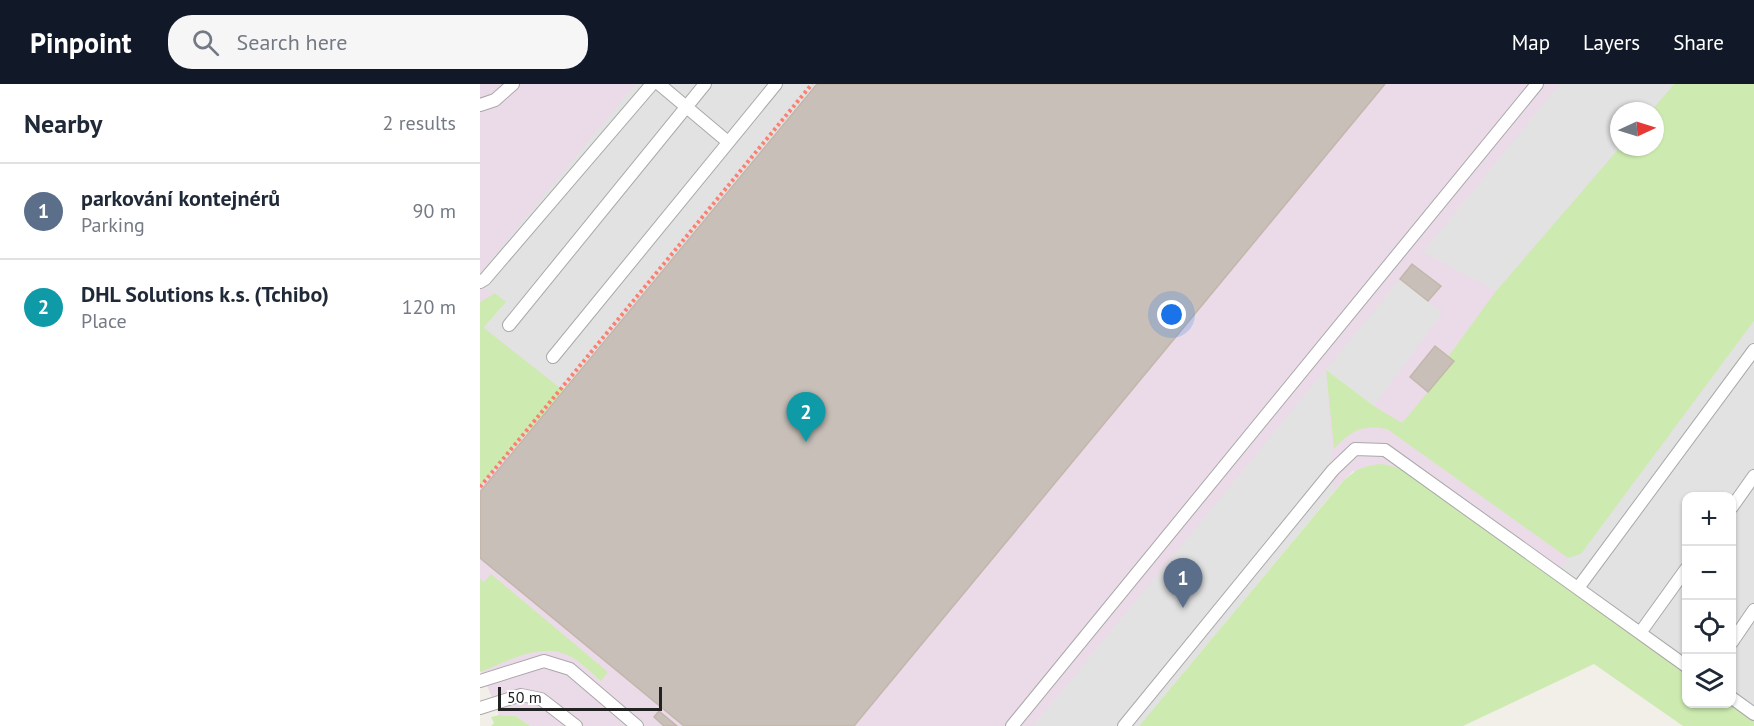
<!DOCTYPE html>
<meta charset="utf-8">
<style>
:root{--surface:#fff;--page:#f6f6f7;--text:#1f2937;--muted:#747a83;--line:#e0e1e3;--accent:#111827}
body{margin:0;font-family:"PT Sans",sans-serif;background:var(--page);color:var(--text)}
.controls{position:absolute;right:18px;bottom:18px;display:grid;overflow:hidden;border-radius:12px;box-shadow:0 2px 4px #0004}
.controls button{width:54px;height:54px;display:grid;place-items:center;padding:0;border:0;border-bottom:2px solid var(--line);background:var(--surface);color:var(--text);font:30px sans-serif}
.compass{position:absolute;left:1130px;top:18px;width:54px;height:54px;border-radius:50%;background:var(--surface);box-shadow:0 2px 4px #0004;rotate:86deg}
.scale{position:absolute;left:18px;bottom:15px;width:164px;box-sizing:border-box;padding-left:6px;border:3px solid #222;border-top:0;font-size:16px;line-height:21px;white-space:nowrap;color:#222;-webkit-text-stroke:4px #fff;paint-order:stroke}
.you{position:absolute;left:692px;top:231px;width:21px;height:21px;margin:-15px;border:4px solid #fff;border-radius:50%;background:#1a73e8;box-shadow:0 0 0 9px #1a73e833}
.badge{display:grid;place-items:center;width:39px;height:39px;border-radius:50%;background:var(--accent);color:#fff;font-size:20px;font-weight:700}
.pin{position:absolute;translate:-50% -50px;filter:drop-shadow(0 2px 3px #0008)}
.pin::after{content:'';position:absolute;top:32px;width:21px;height:18px;background:inherit;clip-path:polygon(0 0,100% 0,50% 100%)}
.list{margin:0;padding:0;list-style:none}
h2{display:flex;justify-content:space-between;align-items:center;height:78px;margin:0;padding:0 24px;font-size:26px}
h2 small{font-size:20px;font-weight:400;color:var(--muted)}
.list li{display:grid;grid-template-columns:39px 1fr auto;gap:18px;align-items:center;box-sizing:border-box;height:96px;padding:0 24px;border-top:2px solid var(--line)}
.list b{display:block;font-size:22px;white-space:nowrap}
.list p{margin:0;font-size:20px;white-space:nowrap;color:var(--muted)}
.list em{font-size:20px;font-style:normal;color:var(--muted)}
.icon{flex:none;width:33px;height:33px;fill:none;stroke:currentColor;stroke-width:2;stroke-linecap:round;stroke-linejoin:round}
.map{position:relative;flex:none;width:1274px;height:642px;overflow:hidden}
header{display:flex;align-items:center;gap:36px;box-sizing:border-box;height:84px;padding:0 30px;background:var(--accent);color:#fff}
header strong{font-size:28px}
nav{display:flex;gap:33px;margin-inline-start:auto;font-size:21px}
.search{width:420px;height:54px;background:var(--page);display:flex;align-items:center;gap:15px;box-sizing:border-box;padding:0 21px;border-radius:24px;color:var(--muted);font-size:22px}
main{display:flex}
aside{flex:1;background:var(--surface)}
.map>svg:first-child{display:block}
</style>
<header>
<strong>Pinpoint</strong>
<div class="search"><svg class="icon" aria-label="search" viewBox="0 0 24 24"><circle cx="10" cy="10" r="6"/><path d="M15 15l6 6"/></svg>Search here</div>
<nav><a>Map</a><a>Layers</a><a>Share</a></nav>
</header>
<main>
<aside>
<h2>Nearby<small>2 results</small></h2>
<ul class="list">
<li><span class="badge" style="background:#5c6f8a">1</span><div><b>parkování kontejnérů</b><p>Parking</p></div><em>90 m</em></li>
<li><span class="badge" style="background:#0f9aa8">2</span><div><b>DHL Solutions k.s. (Tchibo)</b><p>Place</p></div><em>120 m</em></li>
</ul>
</aside>
<div class="map">
<svg width="1274" height="642" viewBox="0 0 1274 642">
<rect width="100%" height="100%" fill="#f2efe9"/>
<!-- industrial -->
<path fill="#ebdbe8" fill-rule="evenodd" d="M0 0H1274V637L1252 620V412H1206V588L873 387 862 398 659 642H50L36 632 19 631 0 584ZM1139 27H1175V63H1139Z"/>
<!-- grass -->
<path fill="#cdebb0" d="M1194 0H1274V237L1101 470 1088 474 907 345C883 340 870 347 854 365L846 285 894 322 922 339 973 278 968 273 1016 207 1140 63H1175V27H1171Z
M15 209 27 218 4 244 84 307 0 402V218Z
M902 380 915 383 932 391 1206 588V620H1250L1274 636V642H1203L1114 580 983 642H659L864 396C876 385 886 381 902 380Z
M11 490 128 588 121 597C110 588 97 573 82 569 55 560 25 579 0 588V495L4 498Z
M19 631 36 632 50 642H11L14 639 11 633Z"/>
<!-- parking -->
<path fill="#e2e2e2" d="M155 0H337L84 307 4 243 26 218 15 209 0 202V189Z
M1080 0H1194L1171 27H1139L1140 63 1016 207 943 168Z
M920 195 962 229 894 322 846 286 854 407 659 642H553Z
M1274 237V637L1250 620H1252V412H1206V588L1076 495 1088 474 1101 470Z"/>
<!-- building -->
<path fill="#c7bfb8" stroke="#c4b6ab" stroke-width="1.5" d="M337 0H905L374 642H204L0 474V408Z
M932 180 961 202 948 217 920 195Z
M955 262 974 277 948 308 930 293Z
M179 627 197 642H184L174 633Z"/>
<g fill="none" stroke-linecap="round" stroke-linejoin="round">
<!-- service casing -->
<g stroke="#a9a9a9" stroke-width="14">
<path id="service" d="M179 0 248 58
M0 21 15 16 33 0
M0 198 5 195 172 0
M29 241 225 0
M73 273 296 0
M1252 423 1274 392
M1098 504 1274 266
M1160 549 1206 485
M1252 558 1274 526
M0 597 64 577 90 585 157 642
M1252 614 1274 630
M0 624 41 611 61 615 96 642
M532 642 1057 0
M644 642 853 386 875 365 905 366 1206 582"/>
</g>
<!-- path -->
<path stroke="#fa8072" stroke-width="4" stroke-dasharray="3 3" stroke-linecap="butt" d="M0 403 332 0"/>
<!-- service -->
<use href="#service" stroke="#fff" stroke-width="12"/>
</g>
</svg>
<div class="controls">
<button>+</button>
<button>−</button>
<button><svg class="icon" aria-label="locate" viewBox="0 0 24 24"><circle cx="12" cy="12" r="6"/><path d="M12 2v4M12 18v4M2 12h4M18 12h4"/></svg></button>
<button><svg class="icon" aria-label="layers" viewBox="0 0 24 24"><path d="M12 4l9 5-9 5-9-5zM3 14l9 5 9-5"/></svg></button>
</div>
<svg class="compass" viewBox="-18 -18 36 36"><path d="M0-13l5 13h-10z" fill="#e53935"/><path d="M0 13l5-13h-10z" fill="#747a83"/></svg>
<div class="scale">50 m</div>
<div class="you"></div>
<div class="pin badge" style="left:703px;top:524px;background:#5c6f8a">1</div>
<div class="pin badge" style="left:326px;top:358px;background:#0f9aa8">2</div>
</div>
</main>
